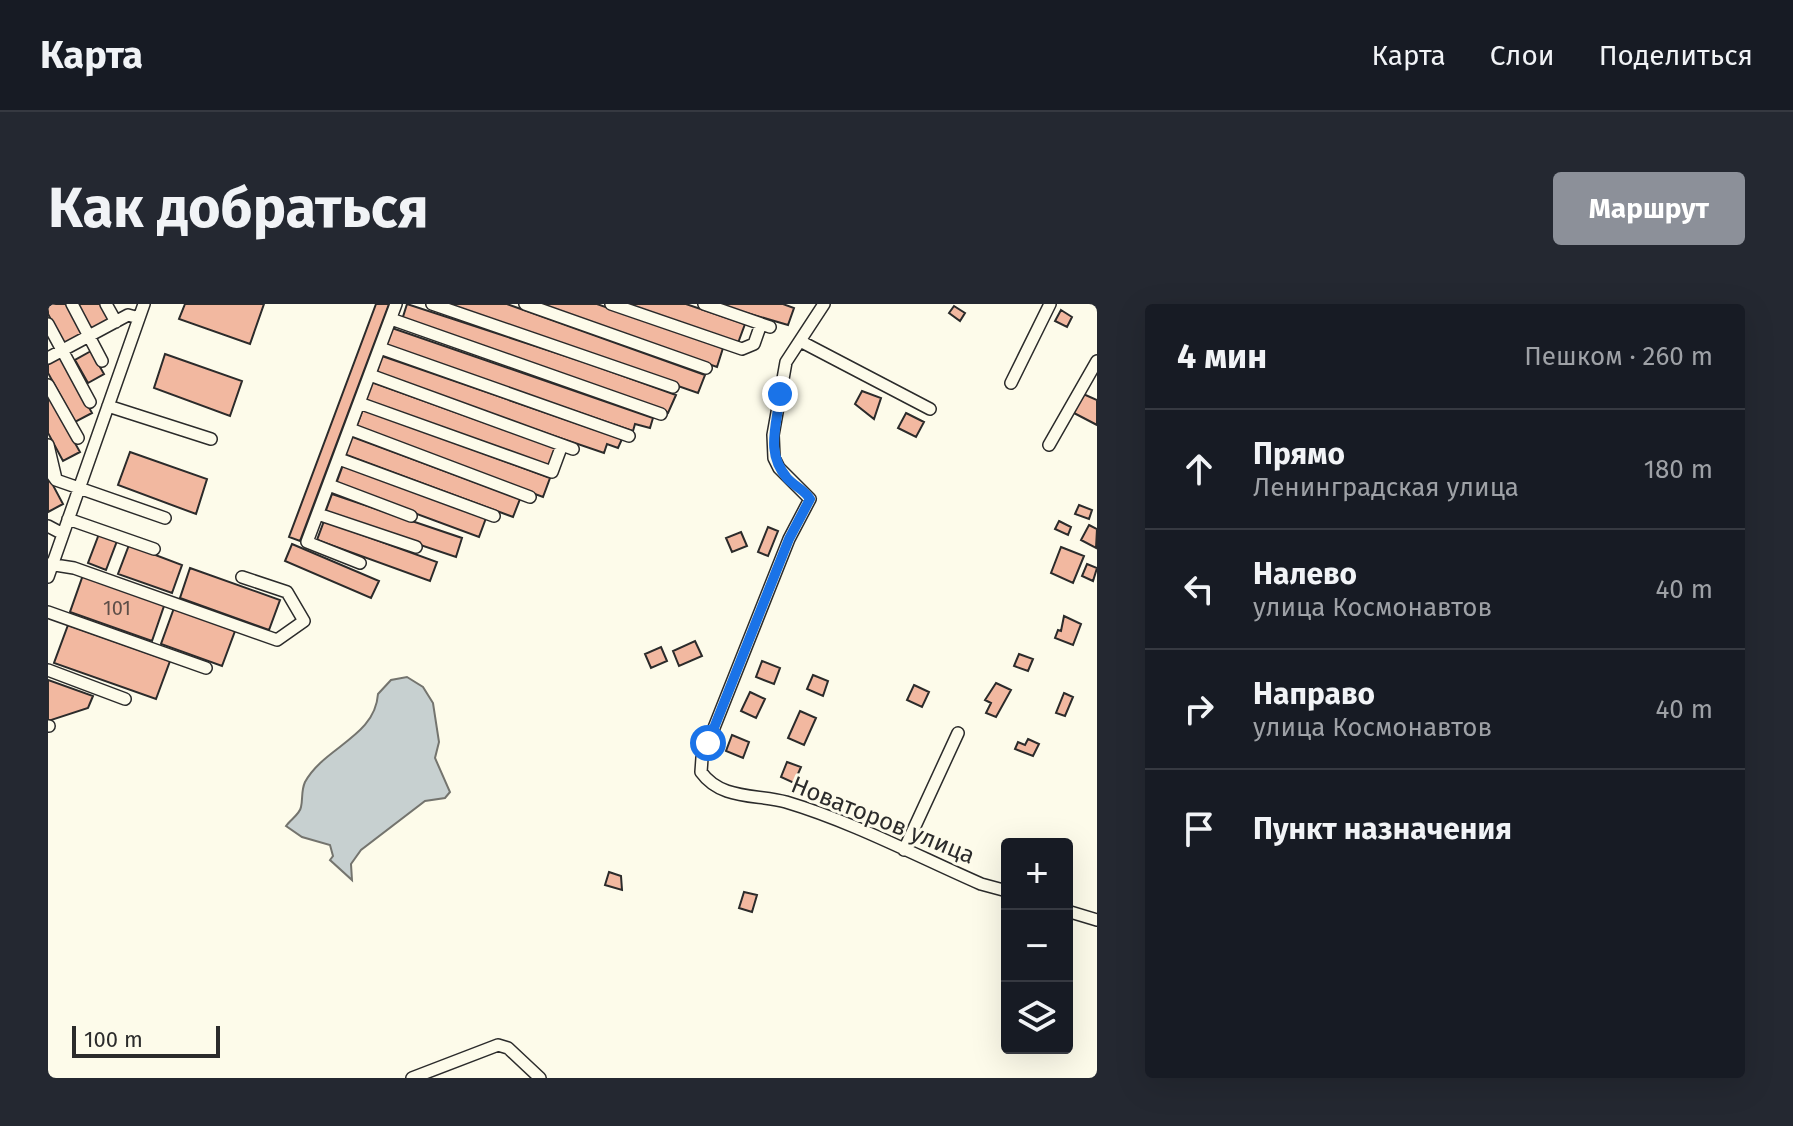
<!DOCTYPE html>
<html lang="ru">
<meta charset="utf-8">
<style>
:root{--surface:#171b24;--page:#242831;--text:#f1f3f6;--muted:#9ea1a6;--line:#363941;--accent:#8c9099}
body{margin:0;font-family:"Fira Sans",sans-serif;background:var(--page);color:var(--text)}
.controls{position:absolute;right:24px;bottom:24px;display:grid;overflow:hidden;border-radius:8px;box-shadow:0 8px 32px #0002}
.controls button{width:72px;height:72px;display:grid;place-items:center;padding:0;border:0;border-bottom:2px solid var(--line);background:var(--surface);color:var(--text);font:40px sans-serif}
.scale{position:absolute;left:24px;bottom:20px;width:148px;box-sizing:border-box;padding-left:8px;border:4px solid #2b2b2b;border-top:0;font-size:22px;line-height:28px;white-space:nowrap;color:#2b2b2b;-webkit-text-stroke:6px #fdfbea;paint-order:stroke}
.stop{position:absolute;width:24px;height:24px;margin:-18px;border:6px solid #1a73e8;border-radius:50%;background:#fff}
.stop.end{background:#1a73e8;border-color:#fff;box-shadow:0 2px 8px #0008}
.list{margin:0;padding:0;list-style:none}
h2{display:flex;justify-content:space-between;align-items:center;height:104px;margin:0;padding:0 32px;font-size:34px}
h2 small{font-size:26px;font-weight:400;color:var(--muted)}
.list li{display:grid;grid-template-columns:52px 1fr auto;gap:24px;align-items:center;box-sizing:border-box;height:120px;padding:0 32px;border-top:2px solid var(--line)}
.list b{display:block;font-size:30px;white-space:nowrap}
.list p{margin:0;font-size:26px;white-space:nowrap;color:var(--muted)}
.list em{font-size:26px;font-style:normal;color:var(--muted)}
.icon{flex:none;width:44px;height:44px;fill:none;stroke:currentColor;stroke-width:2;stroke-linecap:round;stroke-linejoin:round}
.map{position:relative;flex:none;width:1049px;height:774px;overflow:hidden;border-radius:8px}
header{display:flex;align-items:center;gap:48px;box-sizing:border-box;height:112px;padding:0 40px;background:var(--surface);border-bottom:2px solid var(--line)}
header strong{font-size:38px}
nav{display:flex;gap:44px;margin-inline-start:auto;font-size:28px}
.intro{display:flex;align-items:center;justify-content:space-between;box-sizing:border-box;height:192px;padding:0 48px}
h1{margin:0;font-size:56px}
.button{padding:20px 36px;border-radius:8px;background:var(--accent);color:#fff;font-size:28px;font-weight:700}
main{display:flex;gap:48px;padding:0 48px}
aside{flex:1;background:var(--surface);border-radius:8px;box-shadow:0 8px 32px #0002}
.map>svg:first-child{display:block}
</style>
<header>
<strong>Карта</strong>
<nav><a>Карта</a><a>Слои</a><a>Поделиться</a></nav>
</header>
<div class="intro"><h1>Как добраться</h1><a class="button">Маршрут</a></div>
<main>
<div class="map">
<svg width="1049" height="774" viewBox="0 0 1049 774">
<rect width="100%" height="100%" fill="#fdfbea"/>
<!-- water -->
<path fill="#c7d0d0" stroke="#74746e" stroke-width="2" d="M359 373 375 383 385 399 391 438 387 454 402 488 397 494 377 497 313 546 303 560 304 576 282 556 285 552 282 541 254 533 238 522C242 516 252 510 253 503 255 494 253 487 257 478 276 443 327 433 330 390L343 376Z"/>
<!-- building -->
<path fill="#f2b8a0" stroke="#2b2b2b" stroke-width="2" d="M0 0H18L36 32 17 42 0 10Z
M29 0H53L62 17 43 27Z
M137 0H216L202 40 131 15Z
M328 0H341L252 237 241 233Z
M359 0 539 59 628 91 620 109 354 16Z
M395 0H459L657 71 650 89Z
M488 0H549L675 44 669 63Z
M579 0H638L697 20 690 39Z
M668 0H735L746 4 740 21Z
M906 2 917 9 912 17 901 9Z
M1013 6 1024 13 1019 23 1007 17Z
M344 24 605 114 602 124 587 120 585 127 338 42Z
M43 47 56 70 40 79 27 56Z
M117 50 194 77 182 112 106 84Z
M13 52 44 109 27 118 0 69V59Z
M334 52 574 135 570 144 559 140 556 149 328 71Z
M323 78 508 144 501 163 317 97Z
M814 87 833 94 826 115 807 100Z
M1033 89 1049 96V121L1024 108Z
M0 91 32 148 15 157 0 129Z
M315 105 502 174 495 193 308 124Z
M858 109 876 118 868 133 850 124Z
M302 132 472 195 465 213 296 150Z
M82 148 159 175 148 210 70 181Z
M295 161 438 214 431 233 288 180Z
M0 172 15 200 0 208Z
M284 190 414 234 408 253 277 209Z
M1031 201 1044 206 1041 215 1027 210Z
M276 217 389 258 382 277 269 236Z
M1011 217 1023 223 1020 231 1007 225Z
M1041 221 1049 225 1048 244 1033 236Z
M720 223 730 227 720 252 710 248Z
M693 228 699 242 684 248 678 234Z
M51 230 69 237 58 266 40 259Z
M244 240 331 277 323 294 237 257Z
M81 241 134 261 124 289 70 270Z
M1013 243 1036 252 1025 279 1003 269Z
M1039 260 1049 264 1045 277 1034 272Z
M142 264 232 296 221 326 132 294Z
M35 271 117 299 104 337 22 308Z
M126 304 187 327 174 362 113 340Z
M1016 312 1033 320 1025 341 1007 334 1010 326 1013 327Z
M20 321 122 357 108 395 6 359Z
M647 337 654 352 631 362 625 347Z
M613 343 619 357 603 364 597 350Z
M971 350 985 355 980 367 966 362Z
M714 357 732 364 726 380 708 373Z
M765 371 780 377 775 392 759 385Z
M0 376 45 392 40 404 0 417Z
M948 379 963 386 948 413 938 409 943 399 937 396Z
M866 381 881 388 874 403 859 396Z
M702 388 717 395 708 414 693 407Z
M1016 389 1025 393 1017 412 1008 409Z
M752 407 768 414 756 441 740 434Z
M684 431 701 438 695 454 678 447Z
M980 435 991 440 985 452 967 445 970 438 977 441Z
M739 458 753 463 746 479 733 473Z
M561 568 573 572 574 586 557 581Z
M696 588 709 591 704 608 691 604Z"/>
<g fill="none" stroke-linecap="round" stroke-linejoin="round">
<!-- minor casing -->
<g stroke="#2b2b2b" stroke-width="14">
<path id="minor" d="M24 0 54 57
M58 0 68 18
M384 0 625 83
M477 0 658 64
M563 0 694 45 706 40 713 20
M656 0 722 23
M776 0 738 58 725 131 726 154 731 164 762 195 741 235 654 454 653 468C673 496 708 490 738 498 805 518 869 552 933 580L959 587
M343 15 613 110
M0 20 42 98
M752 37 882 105
M332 44 581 132
M0 54 80 11 91 14
M322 71 525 145
M963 79 1002 0
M0 81 30 134
M311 99 504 168 514 141
M60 102 163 135
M302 125 482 193
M0 141 8 175
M1001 141 1049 57
M291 155 446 212
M0 165 8 176 117 214
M281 181 363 212
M270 210 368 243
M20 215 106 245
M0 222 15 230
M312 259 259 238 348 0
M0 260 26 264 229 336 256 317 239 288 194 273
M0 273 96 0
M0 308 158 364
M0 366 77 395
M0 422H1
M856 546 910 429
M1019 607 1049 616
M364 774 450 741 460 744 492 774"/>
</g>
<!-- minor -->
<use href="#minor" stroke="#fdfbea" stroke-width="11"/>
</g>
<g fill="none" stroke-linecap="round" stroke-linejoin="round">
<!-- route -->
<path stroke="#1a73e8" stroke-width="10" d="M660 439 741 235 762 195C756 185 747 183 739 174 717 148 729 122 732 90"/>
</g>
<g text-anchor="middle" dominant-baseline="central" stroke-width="6" stroke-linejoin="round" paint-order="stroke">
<!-- number labels -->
<g font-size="20" fill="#5d4e48">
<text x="69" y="304">101</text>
</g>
<!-- street labels -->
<g font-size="24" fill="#2b2b2b" stroke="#fdfbea">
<text transform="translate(835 516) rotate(22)">Новаторов улица</text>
</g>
</g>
</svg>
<div class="controls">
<button>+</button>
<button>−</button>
<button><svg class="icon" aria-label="layers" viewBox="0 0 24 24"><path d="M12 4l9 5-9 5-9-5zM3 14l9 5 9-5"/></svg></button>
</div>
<div class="scale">100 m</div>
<div class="stop" style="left:660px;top:439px"></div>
<div class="stop end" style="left:732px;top:90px"></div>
</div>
<aside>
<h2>4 мин<small>Пешком · 260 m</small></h2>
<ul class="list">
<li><svg class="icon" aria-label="ahead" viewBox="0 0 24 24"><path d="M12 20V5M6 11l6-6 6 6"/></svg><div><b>Прямо</b><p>Ленинградская улица</p></div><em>180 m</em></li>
<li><svg class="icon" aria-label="left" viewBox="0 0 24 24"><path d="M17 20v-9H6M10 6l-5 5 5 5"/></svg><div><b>Налево</b><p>улица Космонавтов</p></div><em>40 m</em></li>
<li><svg class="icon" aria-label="right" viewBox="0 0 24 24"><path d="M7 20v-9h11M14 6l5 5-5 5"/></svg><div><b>Направо</b><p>улица Космонавтов</p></div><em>40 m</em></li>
<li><svg class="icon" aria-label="arrive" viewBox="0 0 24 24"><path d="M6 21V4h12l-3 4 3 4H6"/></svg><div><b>Пункт назначения</b></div></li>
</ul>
</aside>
</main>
